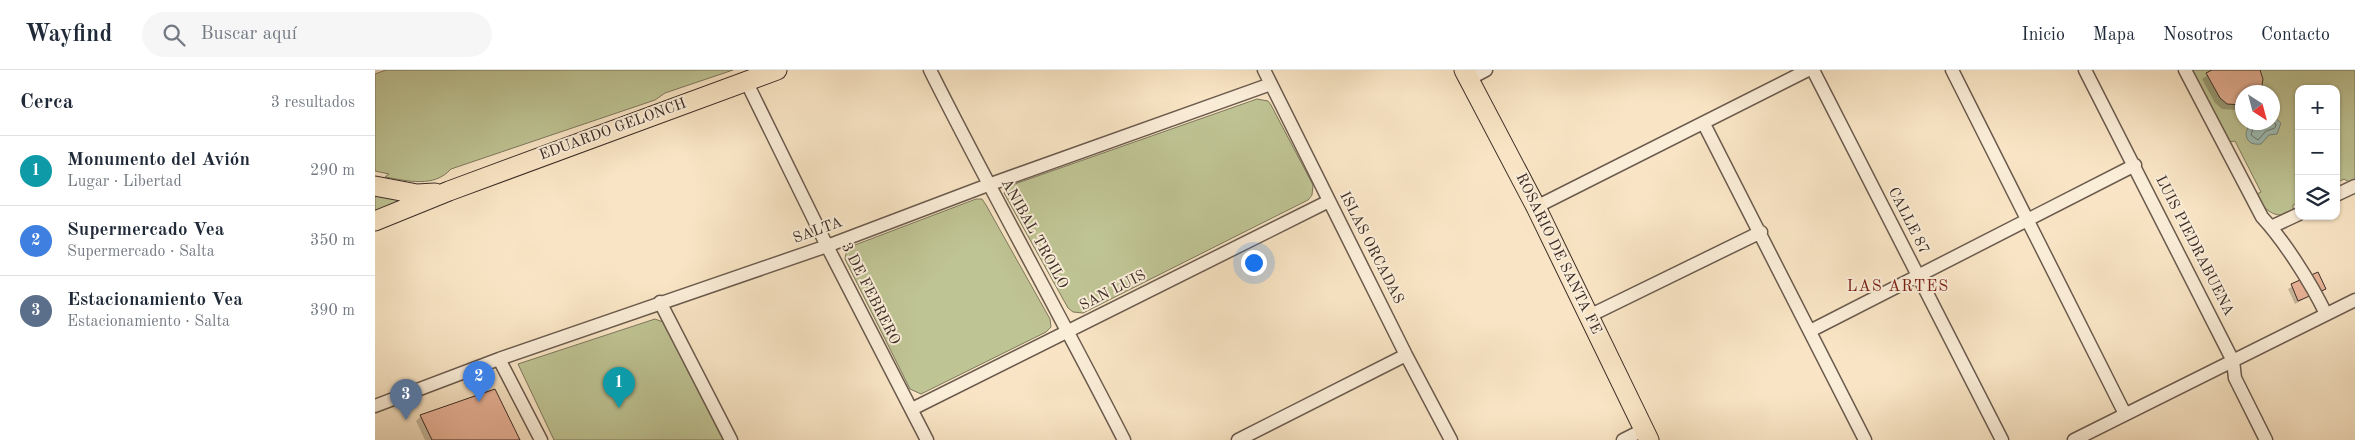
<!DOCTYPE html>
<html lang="es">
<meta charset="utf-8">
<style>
:root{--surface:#fff;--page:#f6f6f7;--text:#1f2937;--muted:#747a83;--line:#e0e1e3;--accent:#d93025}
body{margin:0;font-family:"Old Standard TT",serif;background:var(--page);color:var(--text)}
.controls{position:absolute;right:15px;top:15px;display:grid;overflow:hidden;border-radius:10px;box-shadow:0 1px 4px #0004}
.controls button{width:45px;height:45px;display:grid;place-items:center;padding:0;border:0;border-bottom:1px solid var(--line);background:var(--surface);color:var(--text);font:25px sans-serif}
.compass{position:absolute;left:1860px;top:15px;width:45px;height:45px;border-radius:50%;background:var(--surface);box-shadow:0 1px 4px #0004;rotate:144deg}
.you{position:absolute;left:878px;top:192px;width:18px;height:18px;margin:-12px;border:4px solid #fff;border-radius:50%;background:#1a73e8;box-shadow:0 0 0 8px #1a73e833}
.badge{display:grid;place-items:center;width:32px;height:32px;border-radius:50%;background:var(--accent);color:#fff;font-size:16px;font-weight:700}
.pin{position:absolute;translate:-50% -41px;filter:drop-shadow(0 1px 2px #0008)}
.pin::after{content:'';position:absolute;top:26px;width:18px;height:15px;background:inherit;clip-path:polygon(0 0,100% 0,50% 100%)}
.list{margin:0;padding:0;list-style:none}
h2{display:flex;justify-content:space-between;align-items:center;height:65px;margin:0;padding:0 20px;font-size:21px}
h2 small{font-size:16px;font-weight:400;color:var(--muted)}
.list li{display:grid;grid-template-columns:32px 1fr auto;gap:15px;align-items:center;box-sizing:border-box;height:70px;padding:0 20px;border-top:1px solid var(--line)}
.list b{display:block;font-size:19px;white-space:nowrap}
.list p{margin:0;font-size:16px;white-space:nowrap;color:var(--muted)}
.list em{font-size:16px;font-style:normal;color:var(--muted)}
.icon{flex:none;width:28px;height:28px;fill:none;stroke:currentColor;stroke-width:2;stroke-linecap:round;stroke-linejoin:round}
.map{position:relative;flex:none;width:1980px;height:370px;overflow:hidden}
header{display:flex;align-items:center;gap:30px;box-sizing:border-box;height:70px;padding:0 25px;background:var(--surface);border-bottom:1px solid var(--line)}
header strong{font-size:24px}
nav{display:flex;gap:28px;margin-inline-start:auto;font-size:18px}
.search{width:350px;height:45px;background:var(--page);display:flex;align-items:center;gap:12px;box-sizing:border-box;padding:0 18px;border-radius:28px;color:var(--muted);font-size:19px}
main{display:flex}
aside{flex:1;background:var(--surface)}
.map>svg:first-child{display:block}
</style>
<header>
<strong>Wayfind</strong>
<div class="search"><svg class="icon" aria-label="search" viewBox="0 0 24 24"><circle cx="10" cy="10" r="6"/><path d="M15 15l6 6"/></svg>Buscar aquí</div>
<nav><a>Inicio</a><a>Mapa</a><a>Nosotros</a><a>Contacto</a></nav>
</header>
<main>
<aside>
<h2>Cerca<small>3 resultados</small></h2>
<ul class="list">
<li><span class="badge" style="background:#0f9aa8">1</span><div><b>Monumento del Avión</b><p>Lugar · Libertad</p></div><em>290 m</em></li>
<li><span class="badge" style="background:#3f7fe0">2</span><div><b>Supermercado Vea</b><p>Supermercado · Salta</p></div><em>350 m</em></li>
<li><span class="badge" style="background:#5c6f8a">3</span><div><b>Estacionamiento Vea</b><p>Estacionamiento · Salta</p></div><em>390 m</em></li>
</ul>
</aside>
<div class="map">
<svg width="1980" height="370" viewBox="0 0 1980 370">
<rect width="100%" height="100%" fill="#f9e5c5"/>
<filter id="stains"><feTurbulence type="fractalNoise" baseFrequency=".004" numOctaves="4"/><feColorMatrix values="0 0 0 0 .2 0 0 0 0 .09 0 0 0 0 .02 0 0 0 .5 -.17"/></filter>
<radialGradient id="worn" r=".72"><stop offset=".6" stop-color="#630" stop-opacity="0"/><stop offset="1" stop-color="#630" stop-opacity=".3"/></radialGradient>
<!-- green -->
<path fill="#bfc494" stroke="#7e785e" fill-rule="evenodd" d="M11 0H358L290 23 280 30 76 99C59 118 33 111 10 107L14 104 0 101V4Z
M1815 0H1980V111L1976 113 1969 109 1961 113V19H1924V132L1918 135V143C1899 150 1889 139 1880 125L1886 122 1860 71 1853 72ZM1868 22H1898V52H1868Z
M882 29 893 31 896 35 938 115 937 125 933 130 708 243 698 242 693 238 629 123 634 116Z
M0 124 29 130 0 144Z
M601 129H607L611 135 675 249 676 257 671 262 546 324 535 319 470 189 472 178Z
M280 249 288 252 348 370H179L143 294Z"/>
<!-- water -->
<path fill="#9ebfb7" stroke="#77857d" d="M1898 46 1906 53 1902 64 1894 65 1886 74C1878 75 1872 73 1871 64 1873 49 1886 52 1898 52Z"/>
<!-- shadow -->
<path fill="#0003" d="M1840 0H1882L1884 22H1868V38L1864 40 1847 39 1840 33 1827 9Z
M1942 203 1949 218 1920 234 1913 219Z
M46 346 144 370H50L41 351Z"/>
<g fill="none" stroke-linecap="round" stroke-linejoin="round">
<!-- shore -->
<path stroke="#6d766f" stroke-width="1" d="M1880 52 1876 65 1883 70 1891 61 1900 58 1901 54 1898 52"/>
</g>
<!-- building -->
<path fill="#eab499" stroke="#3c2d27" d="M1837 0H1885L1888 9 1886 22H1868V35L1852 34 1845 28 1831 3Z
M1943 202 1951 219 1923 231 1916 214Z
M120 319 145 370H57L45 345Z"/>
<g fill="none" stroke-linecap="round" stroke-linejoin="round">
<!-- street casing -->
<g stroke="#6b5b4e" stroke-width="15">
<path id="street" d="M555 0C617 124 686 246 749 370
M889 0 1031 285 1076 370
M1438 0 1627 370
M1577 0 1750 344
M1710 0 1858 291 1860 308 1891 370
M1810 0 1887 147C1910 172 1936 213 1951 244
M1094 9 1111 0
M371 11 452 176 552 370
M1329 54 1490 370
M1961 125 1980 116
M1161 137 1433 0
M1896 157 1924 144
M285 232 356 370
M1214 246 1386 162
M1435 261 1760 95
M124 289 166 370
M0 336 124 289 452 176 613 115 896 14
M537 339 954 131
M863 370 1031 285
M1248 370 1270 359
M1699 370 1980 230"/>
</g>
<!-- primary casing -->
<g stroke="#3c2d27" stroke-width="21">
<path id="primary" d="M1089 0 1161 137 1274 370
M0 116 42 124 60 123
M0 151 74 121 402 0"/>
</g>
<!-- street -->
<use href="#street" stroke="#fbeed9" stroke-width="12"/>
<!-- primary -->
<use href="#primary" stroke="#f9e5c5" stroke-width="19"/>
</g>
<g text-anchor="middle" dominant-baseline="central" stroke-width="4" stroke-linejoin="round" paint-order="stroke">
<!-- street labels -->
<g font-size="15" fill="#3c2d27" stroke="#fbeed9">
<text transform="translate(238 60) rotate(-20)">EDUARDO GELONCH</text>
<text transform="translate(1533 151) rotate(63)">CALLE 87</text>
<text transform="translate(443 161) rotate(-20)">SALTA</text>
<text transform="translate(659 164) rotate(61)">ANIBAL TROILO</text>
<text transform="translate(1819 176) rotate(63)">LUIS PIEDRABUENA</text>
<text transform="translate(996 178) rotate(63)">ISLAS ORCADAS</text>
<text transform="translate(1183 184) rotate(64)">ROSARIO DE SANTA FE</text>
<text transform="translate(738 221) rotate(-27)">SAN LUIS</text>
<text transform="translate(495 224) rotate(63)">3 DE FEBRERO</text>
</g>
<!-- neighbourhood labels -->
<g font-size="16" letter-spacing="1" fill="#7a1f14" stroke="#fbeed9">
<text x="1523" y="217">LAS ARTES</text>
</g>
</g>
<rect width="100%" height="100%" filter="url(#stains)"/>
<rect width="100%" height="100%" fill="url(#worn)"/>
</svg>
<div class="controls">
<button>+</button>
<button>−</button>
<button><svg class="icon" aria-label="layers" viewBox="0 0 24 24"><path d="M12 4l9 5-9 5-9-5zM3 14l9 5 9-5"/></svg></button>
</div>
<svg class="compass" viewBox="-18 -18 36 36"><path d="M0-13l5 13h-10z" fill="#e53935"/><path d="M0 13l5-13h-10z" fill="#747a83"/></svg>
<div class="you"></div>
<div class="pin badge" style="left:244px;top:338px;background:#0f9aa8">1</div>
<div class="pin badge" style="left:104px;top:332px;background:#3f7fe0">2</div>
<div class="pin badge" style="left:31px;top:350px;background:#5c6f8a">3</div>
</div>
</main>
